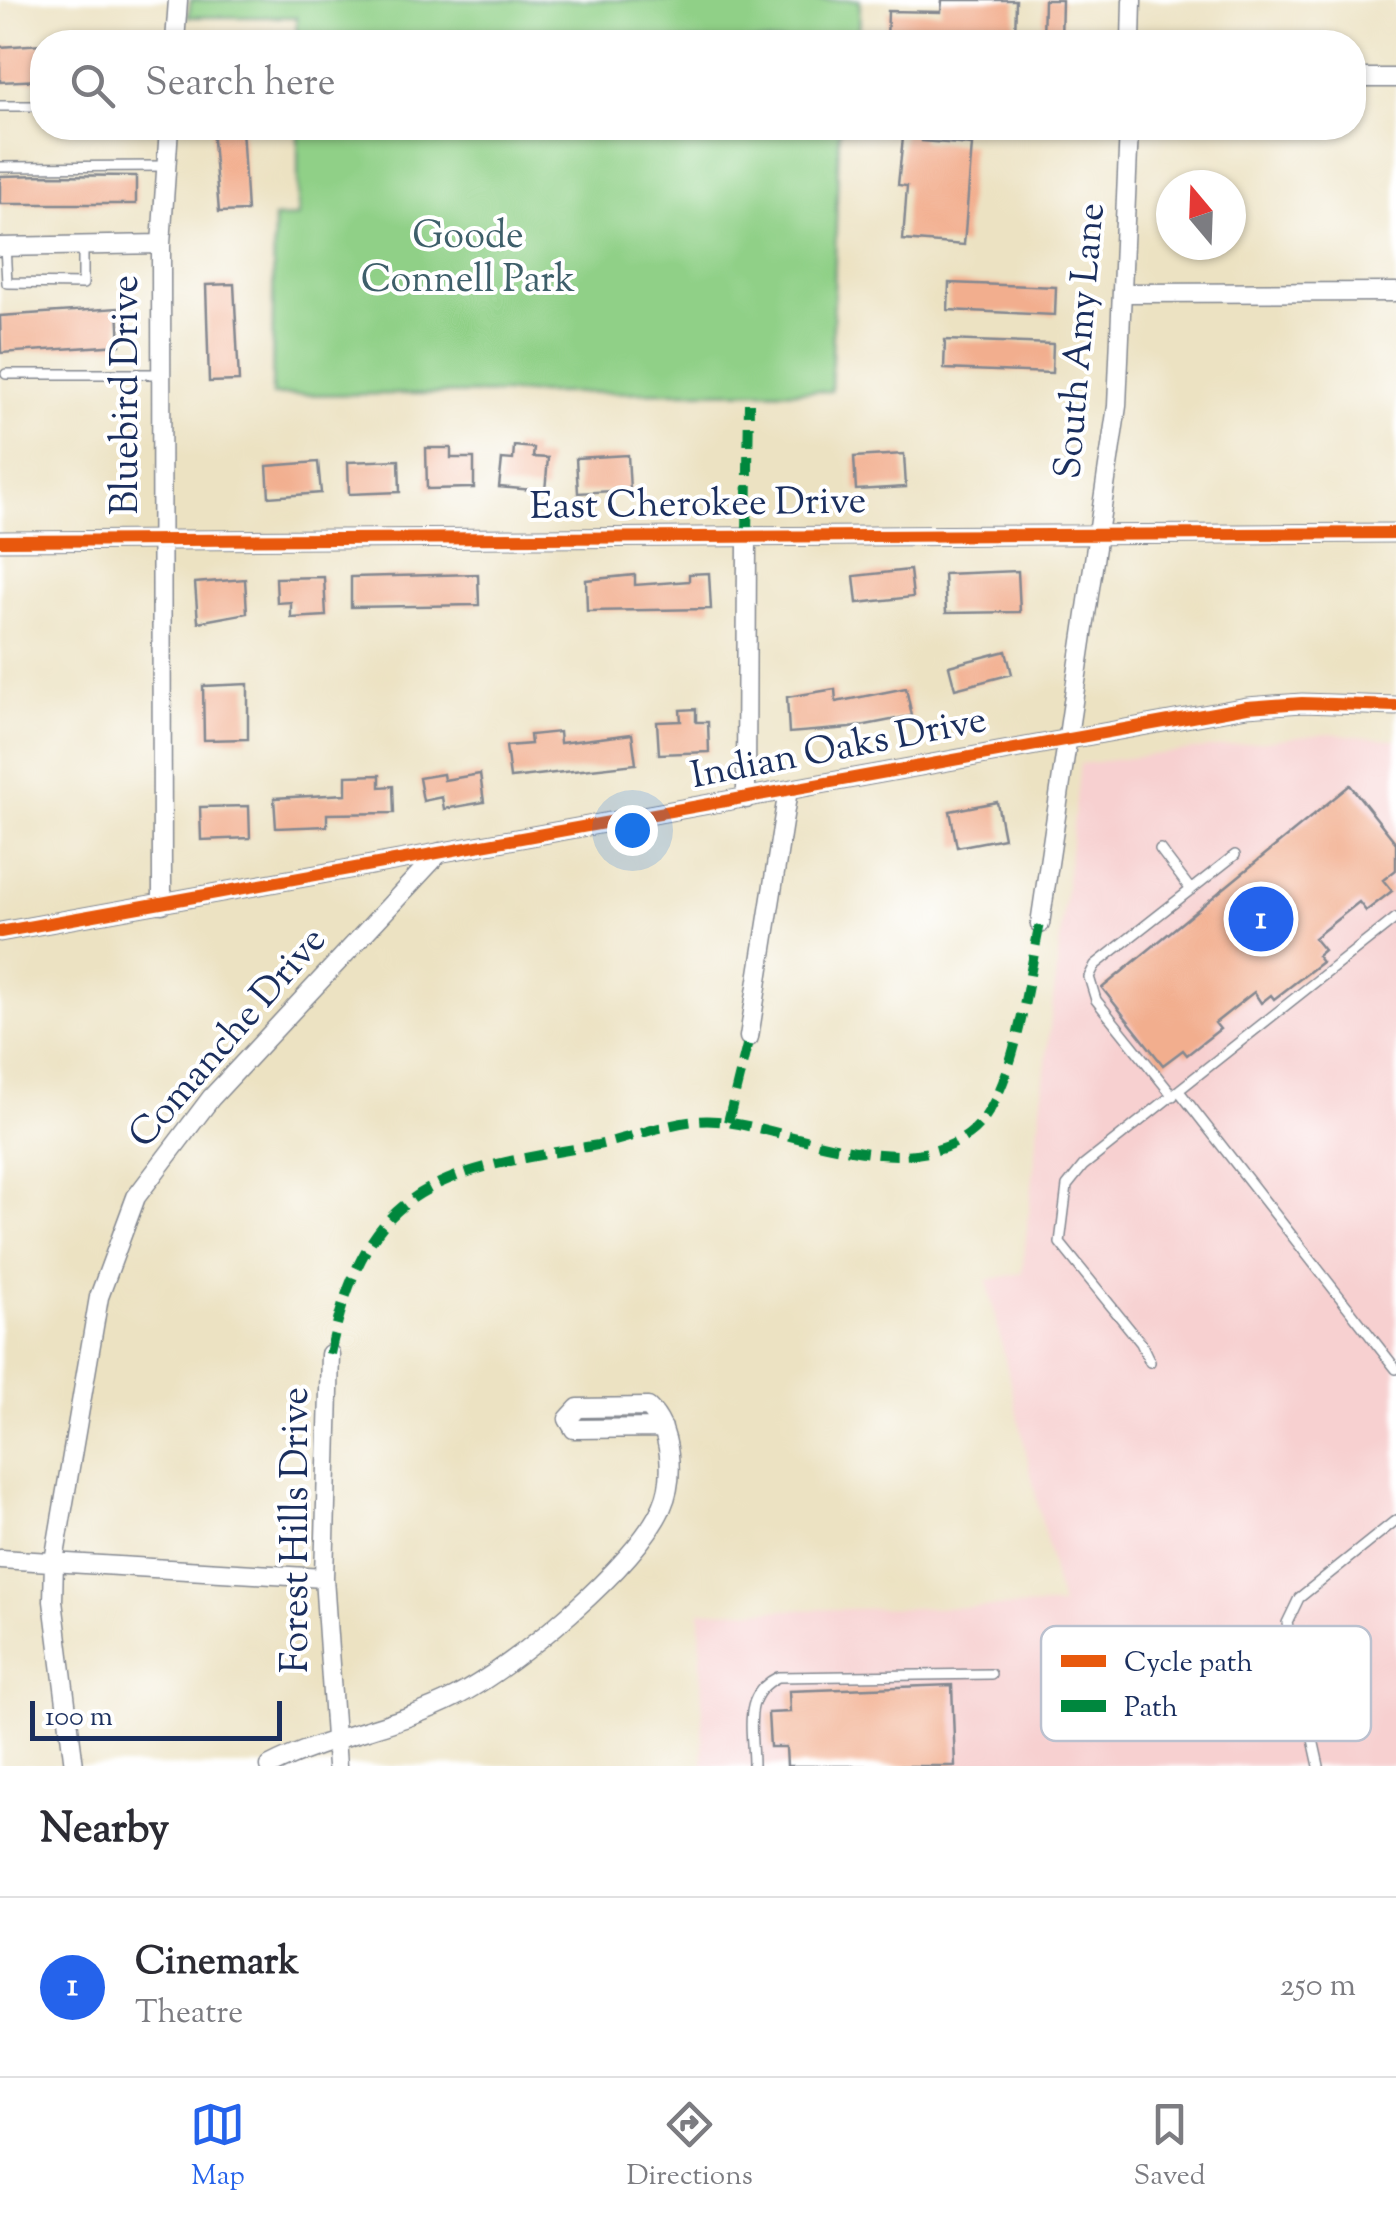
<!DOCTYPE html>
<style>
:root{--surface:#fff;--page:#f2f2f3;--text:#2b2b33;--muted:#7c7c81;--line:#e1e1e2;--accent:#2563eb}
body{margin:0;font-family:"Sorts Mill Goudy",serif;background:var(--page);color:var(--text)}
.compass{position:absolute;left:1156px;top:170px;width:90px;height:90px;border-radius:50%;background:var(--surface);box-shadow:0 2px 8px #0004;rotate:341deg}
.scale{position:absolute;left:30px;bottom:25px;width:252px;box-sizing:border-box;padding-left:10px;border:5px solid #1b2f5e;border-top:0;font-size:28px;line-height:35px;white-space:nowrap;color:#1b2f5e;-webkit-text-stroke:8px #fff;paint-order:stroke}
.you{position:absolute;left:632px;top:830px;width:35px;height:35px;margin:-25px;border:8px solid #fff;border-radius:50%;background:#1a73e8;box-shadow:0 0 0 15px #1a73e833}
.badge{display:grid;place-items:center;width:65px;height:65px;border-radius:50%;background:var(--accent);color:#fff;font-size:32px;font-weight:700}
.pin{position:absolute;translate:-50% -50%;border:5px solid #fff;box-shadow:0 2px 10px #0006}
.list{margin:0;padding:0;list-style:none}
h2{display:flex;justify-content:space-between;align-items:center;height:130px;margin:0;padding:0 40px;font-size:42px}
h2 small{font-size:32px;font-weight:400;color:var(--muted)}
.list li{display:grid;grid-template-columns:65px 1fr auto;gap:30px;align-items:center;box-sizing:border-box;height:180px;padding:0 40px;border-top:2px solid var(--line)}
.list b{display:block;font-size:38px;white-space:nowrap}
.list p{margin:0;font-size:32px;white-space:nowrap;color:var(--muted)}
.list em{font-size:32px;font-style:normal;color:var(--muted)}
.icon{flex:none;width:55px;height:55px;fill:none;stroke:currentColor;stroke-width:2;stroke-linecap:round;stroke-linejoin:round}
.map{position:relative;flex:none;width:1396px;height:1766px;overflow:hidden}
.search{position:absolute;background:var(--surface);box-shadow:0 2px 8px #0004;left:30px;right:30px;top:30px;height:110px;display:flex;align-items:center;gap:25px;box-sizing:border-box;padding:0 35px;border-radius:40px;color:var(--muted);font-size:38px}
.sheet{height:310px;background:var(--surface)}
nav{display:flex;justify-content:space-around;align-items:center;box-sizing:border-box;height:140px;border-top:2px solid var(--line);background:var(--surface);font-size:28px;color:var(--muted)}
nav a{display:grid;justify-items:center;gap:5px}
nav .on{color:var(--accent)}
.map>svg:first-child{display:block}
</style>
<div class="map">
<svg width="1396" height="1766" viewBox="0 0 1396 1766">
<rect width="100%" height="100%" fill="#fff"/>
<filter id="ink" filterUnits="userSpaceOnUse"><feTurbulence type="fractalNoise" baseFrequency=".01" numOctaves="2"/><feDisplacementMap in="SourceGraphic" scale="20" xChannelSelector="R" yChannelSelector="G"/><feConvolveMatrix kernelMatrix="1 2 1 2 8 2 1 2 1" color-interpolation-filters="sRGB"/></filter>
<filter id="wash" filterUnits="userSpaceOnUse"><feTurbulence type="fractalNoise" baseFrequency=".0048" numOctaves="4" result="noise"/><feDisplacementMap in="SourceGraphic" scale="40" xChannelSelector="R" yChannelSelector="G"/><feGaussianBlur stdDeviation="2.25" result="paint"/><feColorMatrix in="noise" values="0 0 0 0 0 0 0 0 0 0 0 0 0 0 0 0 0 1.4 0 .05"/><feComposite in="paint" operator="in"/></filter>
<g filter="url(#wash)">
<rect width="100%" height="100%" fill="#ece2c2"/>
<!-- built -->
<path fill="#f7d0d0" d="M1328 733 1396 740V1766H703L700 1611 1061 1606 987 1280 1022 1273 1080 764Z"/>
<!-- green -->
<path fill="#90d087" stroke="#568072" stroke-width="2.5" d="M191 0H860L859 42H297L296 17H188Z
M298 128H858L839 130 831 391 272 395 274 218 298 217Z"/>
<g id="blocks">
<!-- building -->
<path fill="#f2ae8e" d="M942 0H1016L1015 42H887L888 11 941 12Z
M1044 0H1062L1061 42H1043Z
M42 44V80L0 82V47Z
M212 128H242L247 211 219 212Z
M904 128H922V141L972 145 964 245 903 240 907 186 898 185Z
M48 175 136 176V204H0V176Z
M949 283 1056 287 1055 315 948 310Z
M234 284 239 381 209 382 206 285Z
M118 308 120 345 1 353 0 316Z
M945 340 1053 344 1052 373 944 369Z
M514 446 534 448 533 457 548 458 545 491 499 487 502 459 513 460Z
M426 448H451V458H474V488L427 489Z
M904 454 906 487 856 490 854 457Z
M628 455 630 490 578 493 576 458Z
M399 460 400 492 349 494 348 462Z
M318 462 321 493 269 497 267 466Z
M910 570 913 597 857 603 854 576Z
M1018 571 1020 612 946 613 944 574Z
M709 573 711 609 587 611 586 580 635 575V585L689 581V574Z
M478 574 479 605 351 607V577Z
M324 577 326 616 291 618V602L277 603 276 578Z
M245 579 247 613 198 622 195 583Z
M1006 651 1012 674 955 689 949 666Z
M248 684V739L204 740 203 686Z
M906 688 912 716 850 728 789 733 787 697 835 689 836 702Z
M696 709V722H708L709 752 659 754 657 722 681 721 680 710Z
M559 732 560 743 632 734 636 764 510 778 506 746 531 744 530 735Z
M443 774 444 780 480 774 484 802 444 809 442 797 423 801 419 778Z
M380 775V787L393 786 394 813 327 814V826L276 828 274 798 346 794V776Z
M1350 785 1396 843V870L1383 880 1392 891 1366 911 1359 902 1314 938 1324 950 1317 956 1322 962 1274 999 1271 995 1261 1003 1254 992 1215 1023 1220 1029 1187 1055 1183 1050 1163 1065 1102 988Z
M997 802 1004 838 957 847 950 811Z
M249 806 250 838 201 840 200 807Z
M952 1685 955 1766H787L786 1747H770L768 1713 790 1712 789 1691Z"/>
</g>
</g>
<g filter="url(#ink)">
<use href="#blocks" fill-opacity="0" stroke="#848890" stroke-width="2.5"/>
<g fill="none" stroke-linecap="round" stroke-linejoin="round">
<!-- lane casing -->
<g stroke="#848890" stroke-width="12">
<path id="lane" d="M0 106H42
M0 167 166 166
M5 246 7 283 83 284V245
M6 374H160
M1160 849 1191 890
M1179 1091 1396 1369
M1173 1096 1096 1000 1089 977 1095 965 1235 855
M1150 1362 1141 1343 1060 1243 1067 1186 1083 1166 1396 918
M1254 1677 1296 1667
M753 1766C753 1730 741 1695 778 1677L991 1674
M1319 1766 1287 1623 1299 1598 1396 1520"/>
</g>
<!-- street casing -->
<g stroke="#848890" stroke-width="21">
<path id="street" d="M175 42 178 0
M1131 42 1132 0
M1354 78H1396
M0 247 161 244
M1123 293 1396 292
M0 541 1396 533
M746 799 747 535
M162 904 161 244 169 128
M1040 924 1117 406 1129 128
M0 932 1247 707 1302 703 1396 706
M749 1037 788 790
M330 1354 324 1578 337 1766
M0 1559 324 1578
M74 1766 53 1601 54 1561 99 1297 136 1197 211 1098 440 852
M270 1766C328 1736 397 1727 455 1697 514 1667 635 1567 662 1507 675 1478 672 1429 648 1407L578 1408 568 1419 574 1429 663 1428"/>
</g>
<!-- lane -->
<use href="#lane" stroke="#fff" stroke-width="9"/>
<!-- street -->
<use href="#street" stroke="#fff" stroke-width="18"/>
<!-- quiet -->
<path stroke="#00873e" stroke-width="10" stroke-dasharray="20 10" stroke-linecap="butt" d="M747 535 749 403
M728 1122 749 1037
M330 1354C366 1184 437 1172 592 1146 632 1139 677 1117 717 1121 791 1128 900 1184 968 1135 1015 1101 1027 980 1040 924"/>
<!-- cycleway casing -->
<g stroke="#fff" stroke-width="19">
<path id="cycleway" d="M0 541 1396 533
M0 932 1247 707 1302 703 1396 706"/>
</g>
<!-- cycleway -->
<use href="#cycleway" stroke="#e8590c" stroke-width="12"/>
</g>
</g>
<g text-anchor="middle" dominant-baseline="central" stroke-width="8" stroke-linejoin="round" paint-order="stroke">
<!-- park labels -->
<g font-size="38" fill="#3e5f6a" stroke="#fff">
<text x="468" y="238">Goode<tspan x="468" dy="44">Connell Park</tspan></text>
</g>
<!-- street labels -->
<g font-size="38" fill="#1b2f5e" stroke="#fff">
<text transform="translate(1082 341) rotate(-85)">South Amy Lane</text>
<text transform="translate(128 395) rotate(-90)">Bluebird Drive</text>
<text transform="translate(698 506) rotate(-1)">East Cherokee Drive</text>
<text transform="translate(839 750) rotate(-11)">Indian Oaks Drive</text>
<text transform="translate(229 1039) rotate(-49)">Comanche Drive</text>
<text transform="translate(298 1530) rotate(-90)">Forest Hills Drive</text>
</g>
</g>
<!-- legend -->
<rect x="1041" y="1626" width="330" height="115" rx="15" fill="#fff" stroke="#bbc1cf" stroke-width="2.5"/>
<rect x="1061" y="1655" width="45" height="12" fill="#e8590c"/>
<rect x="1061" y="1700" width="45" height="12" fill="#00873e"/>
<g font-size="28" fill="#1b2f5e">
<text x="1124" y="1671">Cycle path</text>
<text x="1124" y="1716">Path</text>
</g>
</svg>
<svg class="compass" viewBox="-18 -18 36 36"><path d="M0-13l5 13h-10z" fill="#e53935"/><path d="M0 13l5-13h-10z" fill="#7c7c81"/></svg>
<div class="scale">100 m</div>
<div class="you"></div>
<div class="pin badge" style="left:1261px;top:919px">1</div>
<div class="search"><svg class="icon" aria-label="search" viewBox="0 0 24 24"><circle cx="10" cy="10" r="6"/><path d="M15 15l6 6"/></svg>Search here</div>
</div>
<section class="sheet">
<h2>Nearby<small></small></h2>
<ul class="list">
<li><span class="badge">1</span><div><b>Cinemark</b><p>Theatre</p></div><em>250 m</em></li>
</ul>
</section>
<nav>
<a class="on"><svg class="icon" aria-label="map" viewBox="0 0 24 24"><path d="M3 6l6-2 6 2 6-2v14l-6 2-6-2-6 2zM9 4v14M15 6v14"/></svg>Map</a>
<a><svg class="icon" aria-label="directions" viewBox="0 0 24 24"><path d="M12 3l9 9-9 9-9-9zM9 14v-3h6M13 9l2 2-2 2"/></svg>Directions</a>
<a><svg class="icon" aria-label="saved" viewBox="0 0 24 24"><path d="M7 4h10v16l-5-4-5 4z"/></svg>Saved</a>
</nav>
